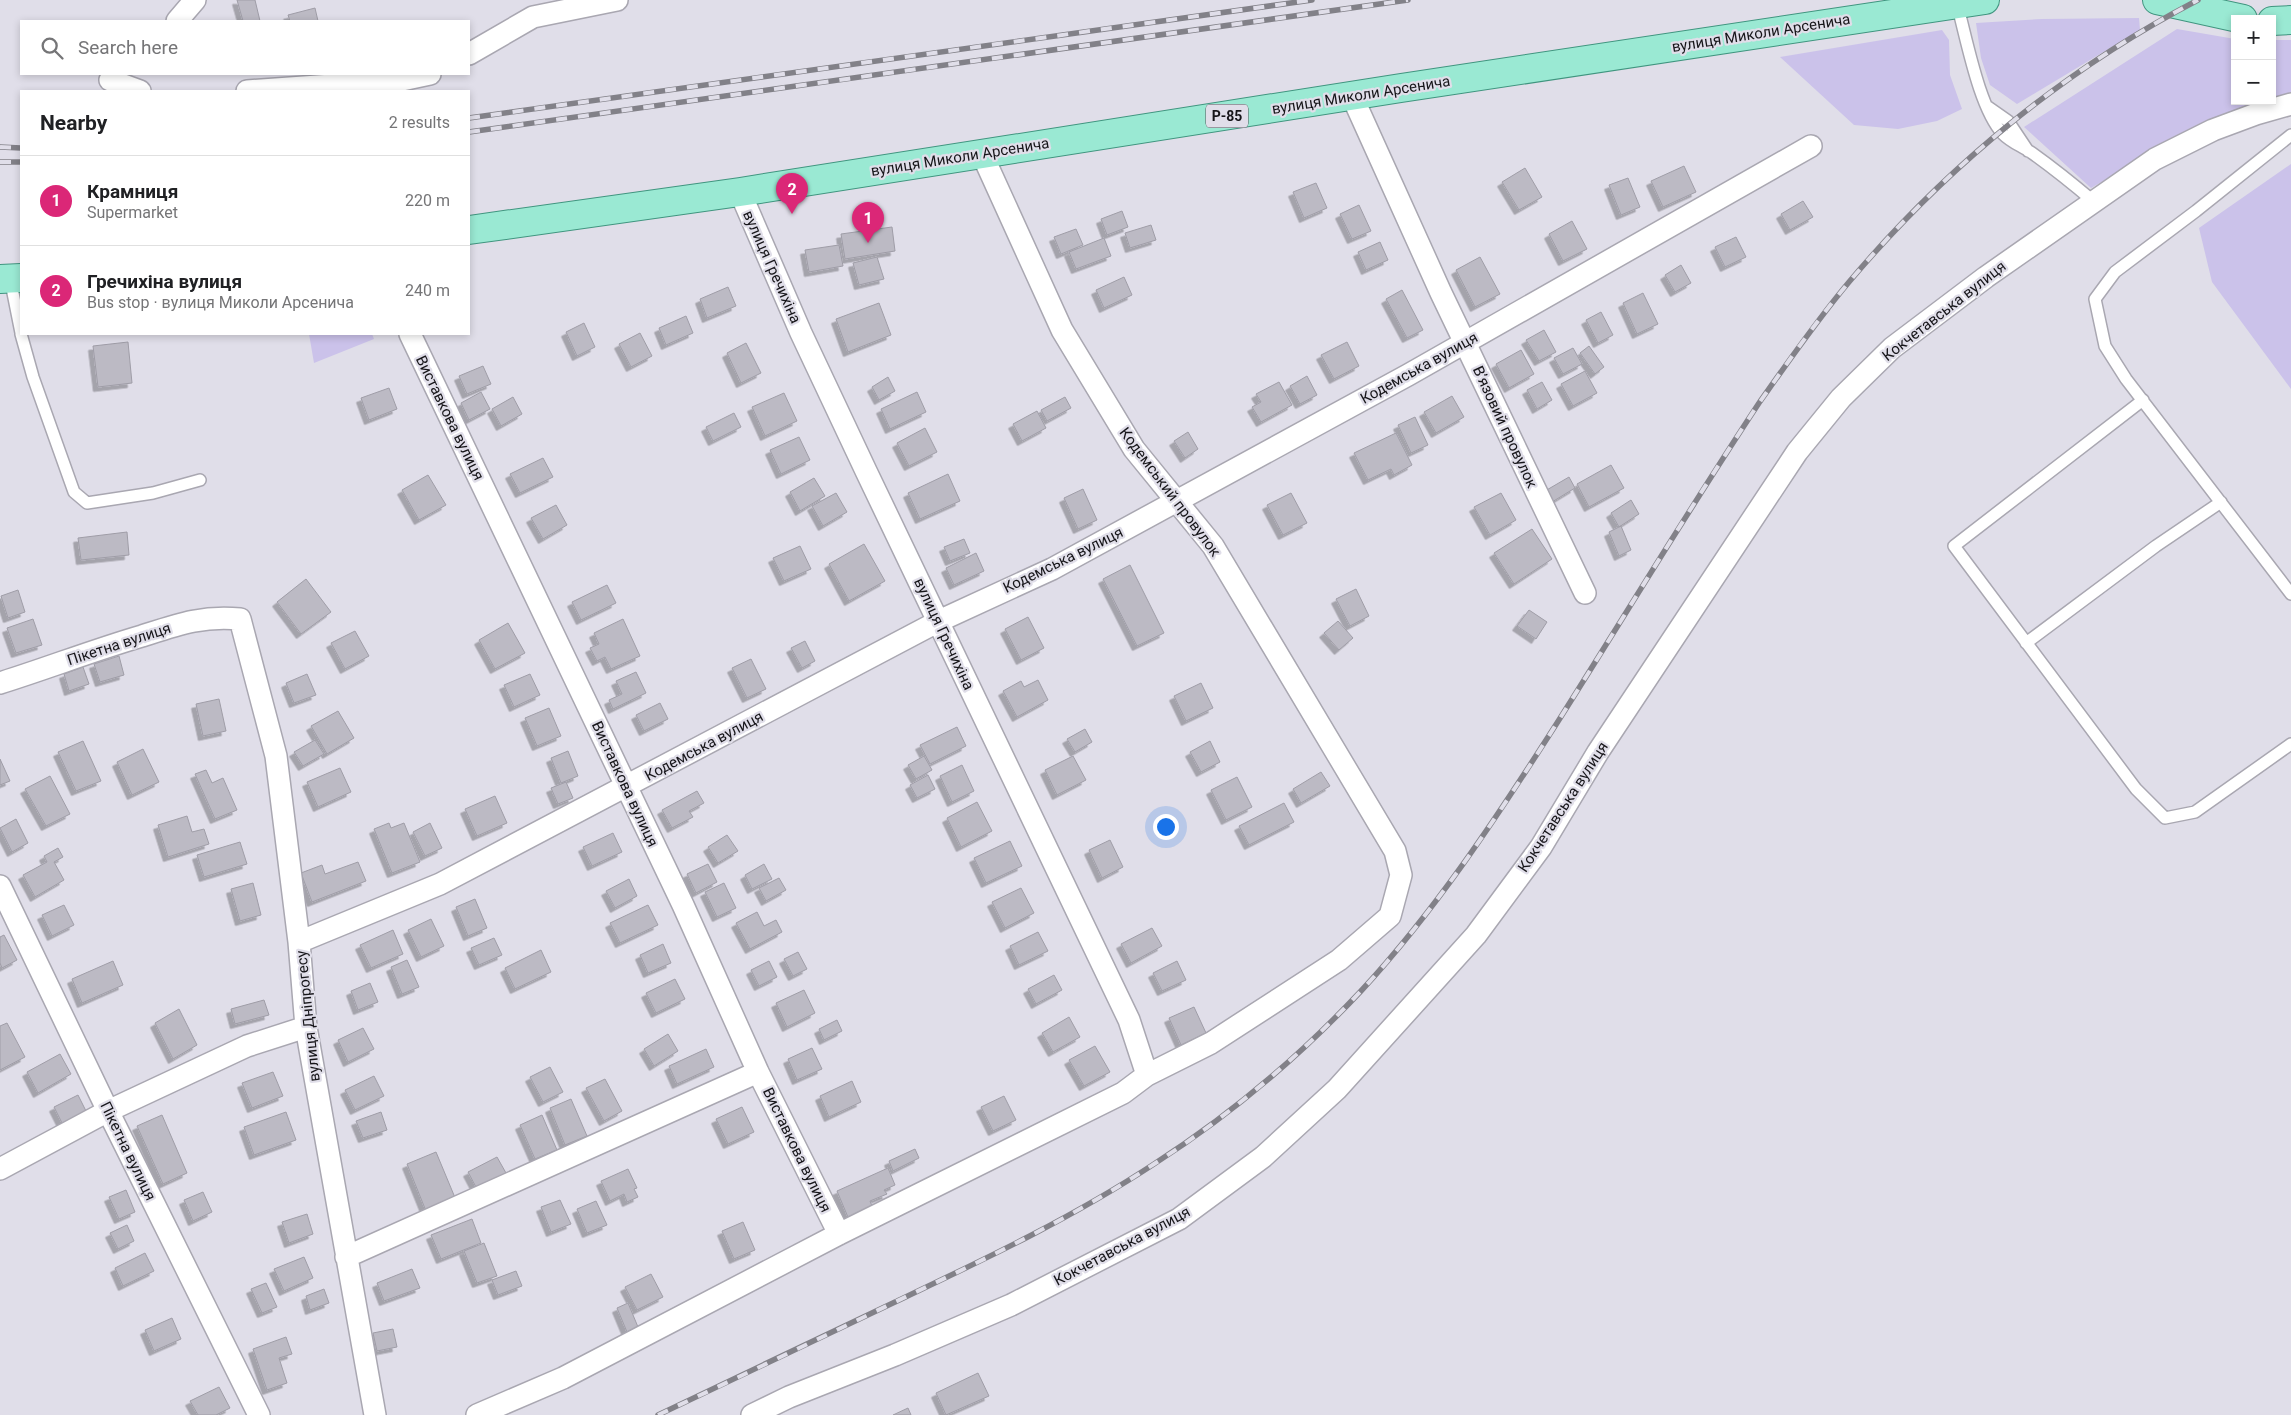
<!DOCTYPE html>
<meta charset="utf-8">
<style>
:root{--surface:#fff;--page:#f2f2f2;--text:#202124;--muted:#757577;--line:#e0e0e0;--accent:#db2777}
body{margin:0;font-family:Roboto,sans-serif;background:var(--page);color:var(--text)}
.controls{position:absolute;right:15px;top:15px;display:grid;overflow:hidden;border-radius:0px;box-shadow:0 2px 8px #0003}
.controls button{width:45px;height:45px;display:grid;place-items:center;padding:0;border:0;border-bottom:1px solid var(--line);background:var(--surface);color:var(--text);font:25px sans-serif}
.you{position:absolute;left:1165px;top:826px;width:18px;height:18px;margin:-12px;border:4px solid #fff;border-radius:50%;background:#1a73e8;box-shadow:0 0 0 8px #1a73e833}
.badge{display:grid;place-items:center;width:32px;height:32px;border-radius:50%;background:var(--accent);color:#fff;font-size:16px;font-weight:700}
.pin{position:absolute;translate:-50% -41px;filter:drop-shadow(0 1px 2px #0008)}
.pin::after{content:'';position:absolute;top:26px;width:18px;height:15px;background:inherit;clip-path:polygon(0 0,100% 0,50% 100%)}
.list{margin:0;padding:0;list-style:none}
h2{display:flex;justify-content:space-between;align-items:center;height:65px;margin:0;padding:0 20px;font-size:21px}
h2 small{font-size:16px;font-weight:400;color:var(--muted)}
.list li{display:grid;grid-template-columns:32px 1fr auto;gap:15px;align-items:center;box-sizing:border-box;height:90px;padding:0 20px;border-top:1px solid var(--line)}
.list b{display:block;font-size:19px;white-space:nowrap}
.list p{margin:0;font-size:16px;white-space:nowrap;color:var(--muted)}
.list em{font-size:16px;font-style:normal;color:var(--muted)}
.icon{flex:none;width:28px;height:28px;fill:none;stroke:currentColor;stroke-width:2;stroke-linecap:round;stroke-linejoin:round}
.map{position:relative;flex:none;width:2291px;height:1415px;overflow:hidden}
.search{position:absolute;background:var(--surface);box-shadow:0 2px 8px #0003;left:20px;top:20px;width:450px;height:55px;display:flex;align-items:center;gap:12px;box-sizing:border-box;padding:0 18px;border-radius:0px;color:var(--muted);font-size:19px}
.panel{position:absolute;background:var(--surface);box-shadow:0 2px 8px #0003;left:20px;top:90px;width:450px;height:245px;border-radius:0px}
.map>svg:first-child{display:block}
</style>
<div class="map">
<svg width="2291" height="1415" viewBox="0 0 2291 1415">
<defs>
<filter id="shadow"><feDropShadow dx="-4.5" dy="4.5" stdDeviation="0" flood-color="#0004"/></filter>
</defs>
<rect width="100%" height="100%" fill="#e0dee9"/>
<!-- green -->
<path fill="#cbc2ea" d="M2139 18 2140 30 2017 104 1990 85 1981 58 1976 23 2042 19Z
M2177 29 2235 39V101H2272V40H2291V97L2171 142 2091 188 2024 127Z
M1942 30 1949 40 1950 75 1962 109 1937 121 1898 129 1854 125 1780 57Z
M2291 164V389L2212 282 2199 228Z
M309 334H372L374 339 314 363Z"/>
<!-- building -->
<path fill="#bcbac4" stroke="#9f9da7" filter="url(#shadow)" d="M237 0H255L260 21H243Z
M315 8 318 21H290L288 15Z
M1684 166 1696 192 1663 207 1651 181Z
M1525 168 1542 197 1519 210 1502 182Z
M1628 178 1640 207 1621 215 1609 185Z
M1316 183 1327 208 1304 218 1293 192Z
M1803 201 1813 217 1790 230 1781 214Z
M1359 205 1371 231 1352 239 1340 214Z
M1122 211 1128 227 1107 235 1101 219Z
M1572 221 1587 249 1563 261 1549 234Z
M1151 225 1156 240 1130 248 1125 233Z
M892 227 895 251 845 259 841 234Z
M1076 229 1083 245 1061 254 1054 237Z
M1736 237 1746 257 1725 267 1715 247Z
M1104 238 1111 256 1076 269 1069 252Z
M1380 242 1388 260 1366 270 1358 252Z
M839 245 843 266 809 272 805 250Z
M877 257 884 279 859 285 853 263Z
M1480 257 1500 294 1475 307 1456 270Z
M1681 265 1691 283 1675 292 1665 275Z
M1124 277 1132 295 1104 308 1096 290Z
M728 287 736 306 707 318 700 299Z
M1402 290 1423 330 1407 338 1386 299Z
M1643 293 1658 324 1637 334 1623 303Z
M879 303 891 335 848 352 836 319Z
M1601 312 1613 335 1598 343 1586 320Z
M686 316 693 333 666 345 659 328Z
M584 323 595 347 577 356 566 332Z
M1544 330 1556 352 1539 361 1526 340Z
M640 333 652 356 631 367 619 344Z
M128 342 132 383 98 387 93 346Z
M1347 342 1359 366 1334 379 1321 355Z
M746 343 761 373 741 383 727 353Z
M1589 346 1604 367 1595 374 1580 353Z
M1573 348 1582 364 1563 374 1554 358Z
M1521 350 1534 374 1509 388 1496 364Z
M483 366 491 384 467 394 459 376Z
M1585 371 1597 393 1573 406 1561 384Z
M1307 376 1317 395 1300 404 1290 386Z
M888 377 895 391 879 400 872 387Z
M1279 382 1292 405 1261 422 1252 407 1261 402 1256 394Z
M1542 382 1552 400 1537 409 1527 390Z
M389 388 397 409 369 420 361 398Z
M481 392 490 409 469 420 461 403Z
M917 392 926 412 890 429 881 409Z
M784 393 797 421 765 436 752 407Z
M1452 396 1464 417 1436 433 1424 412Z
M513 397 522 414 501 426 492 409Z
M1065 397 1071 408 1047 421 1041 410Z
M1037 411 1046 428 1022 441 1013 424Z
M734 413 741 427 713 441 706 427Z
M1415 417 1428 445 1411 453 1398 425Z
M925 428 937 452 909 466 897 443Z
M1188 432 1198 449 1185 458 1174 441Z
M1396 433 1412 465 1394 475 1391 469 1368 480 1354 453Z
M799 437 810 460 781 474 770 450Z
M543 458 553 477 520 493 510 474Z
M1611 465 1624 488 1589 507 1577 484Z
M948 474 960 501 920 519 908 493Z
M428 475 446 505 419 520 402 490Z
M1569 477 1575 488 1552 502 1545 491Z
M814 478 825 496 800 511 790 492Z
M1083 489 1097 520 1078 529 1064 498Z
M836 493 847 512 823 526 812 506Z
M1291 493 1307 523 1283 535 1267 505Z
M1501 493 1516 520 1490 535 1474 507Z
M1631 500 1639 514 1619 527 1611 513Z
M556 505 567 525 543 539 531 518Z
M1621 526 1631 550 1619 556 1609 532Z
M1532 529 1552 559 1514 584 1494 553Z
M127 532 129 555 81 560 78 538Z
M964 539 970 553 950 561 944 547Z
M864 544 885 581 849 601 829 564Z
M800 546 811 569 784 581 773 558Z
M976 553 984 571 954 585 946 568Z
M1130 565 1164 633 1137 646 1103 579Z
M306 579 331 612 301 634 277 602Z
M607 585 616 603 581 620 572 602Z
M1356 589 1369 616 1350 626 1336 599Z
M18 590 25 612 8 618 1 596Z
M1529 610 1547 622 1536 639 1517 626Z
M1028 617 1044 648 1021 660 1005 629Z
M33 619 42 645 16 653 7 628Z
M623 619 640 656 611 669 605 657 597 661 590 648 599 644 594 633Z
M1338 621 1353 638 1339 650 1324 633Z
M508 623 525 653 495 669 479 640Z
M355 631 369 656 345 669 331 643Z
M805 641 815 661 802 668 791 648Z
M119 656 124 675 100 682 94 664Z
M751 659 766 689 747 698 732 668Z
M83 667 89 684 69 691 64 674Z
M636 672 646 693 613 709 609 700 622 694 616 681Z
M307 674 316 695 294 703 286 683Z
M530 674 540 695 514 707 504 685Z
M1038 680 1048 700 1017 717 1003 691 1021 681 1024 687Z
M1201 683 1213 708 1186 721 1174 696Z
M219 699 226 731 203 736 196 704Z
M660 703 668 719 644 731 636 715Z
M549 708 561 736 537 746 525 718Z
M338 711 354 738 327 754 311 726Z
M957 727 966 746 930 764 920 745Z
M1085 729 1092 742 1075 752 1067 739Z
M315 740 324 754 303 766 294 752Z
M83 741 101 781 76 791 58 752Z
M1210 741 1220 762 1201 772 1190 752Z
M143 749 159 782 132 795 117 762Z
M568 751 578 776 561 783 551 758Z
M924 756 932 770 916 779 908 765Z
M1073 756 1086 780 1057 795 1045 770Z
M0 759 10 781 0 785Z
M962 765 974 791 952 802 940 776Z
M340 768 351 792 318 807 307 782Z
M206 770 212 783 223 778 237 810 215 819 195 774Z
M1321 772 1330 786 1301 803 1293 789Z
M928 775 935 789 917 798 910 785Z
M50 776 70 814 46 826 25 789Z
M1237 777 1252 807 1226 820 1211 790Z
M566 782 573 798 558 804 551 788Z
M697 791 704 803 689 811 693 817 672 828 662 810Z
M495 796 507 823 477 836 465 809Z
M977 802 992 831 961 847 947 818Z
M1284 803 1294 822 1249 845 1239 826Z
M187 816 192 832 204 829 209 844 168 857 158 825Z
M16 819 28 843 12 852 0 828Z
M389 823 391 828 404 823 420 862 392 873 374 829Z
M430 823 442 848 425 856 413 832Z
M613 833 622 852 592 866 583 847Z
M727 835 738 851 718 863 708 847Z
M1110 840 1123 867 1102 878 1089 850Z
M1010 841 1022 866 986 883 974 858Z
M240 842 247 864 204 877 197 855Z
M58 848 63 857 54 862 64 880 35 897 23 875 47 862 44 856Z
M358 862 366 881 312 902 301 873 322 865 325 874Z
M708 864 717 882 696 893 687 874Z
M764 864 772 879 752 889 745 875Z
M779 878 786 890 766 901 759 888Z
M629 879 637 896 615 908 606 891Z
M253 883 261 915 240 921 231 889Z
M724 883 736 908 717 917 705 892Z
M1021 888 1034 913 1005 928 992 902Z
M475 899 487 928 468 936 456 907Z
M64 905 74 925 52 936 42 915Z
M648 905 658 925 620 943 610 923Z
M757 912 764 926 776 920 782 932 750 949 736 923Z
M431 919 444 946 421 957 408 930Z
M1152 928 1162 946 1131 963 1121 944Z
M393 930 403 954 371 968 360 945Z
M1038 932 1048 951 1019 965 1010 946Z
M4 935 17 960 2 968 0 963V937Z
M494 938 502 955 479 965 471 948Z
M663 944 671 963 648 973 640 955Z
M541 950 551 972 515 989 505 968Z
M798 952 807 969 793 976 784 959Z
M407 960 419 987 402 994 391 967Z
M113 961 123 985 82 1003 72 979Z
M769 961 777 977 759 986 751 970Z
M1177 961 1186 980 1162 991 1153 973Z
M1054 975 1062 990 1036 1004 1028 989Z
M675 979 685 999 656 1013 646 993Z
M370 983 378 1002 358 1010 351 991Z
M804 990 815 1013 787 1027 776 1003Z
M264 1000 269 1015 235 1024 231 1009Z
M1194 1007 1206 1033 1181 1045 1169 1018Z
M179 1009 197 1045 173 1059 155 1023Z
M1069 1017 1080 1037 1053 1052 1042 1033Z
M837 1020 842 1031 824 1040 819 1029Z
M7 1023 25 1057 0 1070V1026Z
M363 1028 374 1049 348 1062 338 1040Z
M668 1034 678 1051 654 1066 644 1049Z
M1095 1046 1110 1072 1084 1086 1069 1060Z
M812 1048 822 1069 797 1080 788 1059Z
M706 1049 714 1067 677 1084 669 1066Z
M60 1054 71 1074 38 1093 27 1072Z
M550 1067 563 1092 543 1102 530 1077Z
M273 1072 283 1096 252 1108 242 1083Z
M374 1076 384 1096 355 1110 345 1090Z
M605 1079 622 1111 604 1121 586 1088Z
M852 1081 861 1102 829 1117 820 1096Z
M78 1095 88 1115 64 1127 54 1107Z
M1004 1096 1016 1120 993 1131 981 1107Z
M571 1099 587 1136 565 1145 550 1108Z
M742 1107 754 1132 728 1144 716 1119Z
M286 1112 296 1140 254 1155 244 1127Z
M381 1112 387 1130 363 1138 356 1121Z
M162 1115 187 1173 163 1184 137 1126Z
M542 1115 557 1150 535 1159 520 1125Z
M915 1149 919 1158 893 1171 889 1161Z
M436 1152 456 1200 426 1211 407 1164Z
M497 1157 506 1173 477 1189 468 1172Z
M888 1168 895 1185 884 1190 887 1194 870 1201 874 1211 850 1222 837 1191Z
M628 1169 637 1188 634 1189 638 1197 627 1202 624 1194 610 1201 601 1181Z
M126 1190 135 1212 119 1219 109 1197Z
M203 1192 212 1212 193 1221 184 1200Z
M560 1200 571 1224 551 1232 541 1207Z
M596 1201 607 1225 587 1233 577 1209Z
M307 1214 313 1234 289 1243 282 1222Z
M472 1219 481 1243 441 1259 431 1235Z
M743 1222 755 1250 734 1259 722 1231Z
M127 1225 134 1241 118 1249 110 1233Z
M484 1243 497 1276 477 1283 464 1251Z
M145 1253 154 1271 123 1286 115 1268Z
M304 1257 313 1278 284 1291 274 1269Z
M412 1269 420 1288 384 1301 377 1283Z
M516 1271 522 1286 498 1295 492 1280Z
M651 1274 663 1297 637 1310 625 1287Z
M266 1283 277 1307 262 1313 251 1289Z
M324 1289 329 1303 310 1310 306 1296Z
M628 1303 638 1327 627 1332 617 1308Z
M172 1318 181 1339 154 1351 145 1330Z
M393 1329 397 1347 377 1351 373 1333Z
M286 1337 292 1354 279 1358 287 1383 267 1390 253 1349Z
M978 1373 989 1396 946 1415 936 1393Z
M219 1387 230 1408 216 1415H198L190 1401Z
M908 1408 911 1415H893Z"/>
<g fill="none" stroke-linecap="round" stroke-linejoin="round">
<!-- lane casing -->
<g stroke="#a9a7b1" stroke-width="14">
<path id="lane" d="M1957 4C1967 40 1979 108 2003 134 2012 143 2022 146 2032 153 2053 168 2073 184 2093 201
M1988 107 2008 121 2028 151
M2291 135 2196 211 2115 272 2095 299 2105 346 2126 379 2291 594
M10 278 21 333
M21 334 33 377 74 492 87 503 153 493 200 480
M2143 400 1954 546 2136 789 2165 818 2195 812 2291 744
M2026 643 2156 546 2221 502"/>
</g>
<!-- street casing -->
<g stroke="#a9a7b1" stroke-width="24">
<path id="street" d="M177 21 195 0
M469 54 533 17 617 0
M110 80 140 91
M247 91 402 80 430 74
M1352 96 1441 293 1585 593
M740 192 801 333 866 471 1129 1020 1147 1075
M410 334 683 905 758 1072 839 1234
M0 683C48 668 94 650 142 636 176 625 203 615 240 619L276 756 299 942 306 1027 375 1415
M0 886 108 1111 259 1415
M299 942 440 884 939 621 1052 569 1408 375 1811 146
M0 1169 108 1111 247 1046 306 1027
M346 1257 758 1072
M477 1415 563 1378 839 1234 1123 1093 1147 1075 1211 1043 1339 960 1390 916 1401 875 1395 851 1213 546 1134 449 1062 330 982 154
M752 1415 789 1397 895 1355 1011 1305 1179 1219 1263 1157 1337 1089 1476 935 1541 847 1598 752 1797 452 1841 398 1892 348 1986 277 2155 159 2213 130 2256 114 2291 104"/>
</g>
<!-- primary casing -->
<g stroke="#40957f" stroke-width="30">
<path id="primary" d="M2157 0 2243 19
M2272 21 2291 20
M469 230 740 192 1401 88 1985 0
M0 279 21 278"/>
</g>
<!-- lane -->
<use href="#lane" stroke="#fff" stroke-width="11"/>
<!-- street -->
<use href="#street" stroke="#fff" stroke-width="21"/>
<!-- primary -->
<use href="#primary" stroke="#9ae9d3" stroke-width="28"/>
<!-- rail casing -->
<g stroke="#828188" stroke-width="5.5">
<path id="rail" d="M469 118 1312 0
M469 132 1408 0
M0 147 21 148
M0 162H21
M658 1415C737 1378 816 1340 895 1302 983 1260 1072 1218 1154 1164 1229 1116 1300 1056 1361 991 1436 910 1497 817 1557 723 1624 617 1689 509 1759 403 1788 362 1817 320 1849 282 1946 167 2065 69 2198 0"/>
</g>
<!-- rail -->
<use href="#rail" stroke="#e0dee9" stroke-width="4" stroke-dasharray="11" stroke-linecap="butt"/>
</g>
<g text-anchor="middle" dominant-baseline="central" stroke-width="4.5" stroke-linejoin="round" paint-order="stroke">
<!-- shield labels -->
<rect fill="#e0dee9" stroke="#535157" stroke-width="1" x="1206" y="104.5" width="42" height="23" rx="4"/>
<g font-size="14" font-weight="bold" fill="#161519">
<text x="1227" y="116">Р-85</text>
</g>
<!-- street labels -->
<g font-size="15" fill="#161519" stroke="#e0dee9">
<text transform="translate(1761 33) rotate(-9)">вулиця Миколи Арсенича</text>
<text transform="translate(1361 95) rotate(-9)">вулиця Миколи Арсенича</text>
<text transform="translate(960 157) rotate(-9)">вулиця Миколи Арсенича</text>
<text transform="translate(772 267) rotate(66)">вулиця Гречихіна</text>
<text transform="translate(1944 311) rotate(-38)">Кокчетавська вулиця</text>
<text transform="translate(1419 368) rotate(-29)">Кодемська вулиця</text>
<text transform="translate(450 418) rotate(64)">Виставкова вулиця</text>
<text transform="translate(1505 427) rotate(65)">Вʼязовий провулок</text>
<text transform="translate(1170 492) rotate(53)">Кодемський провулок</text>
<text transform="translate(1063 560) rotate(-26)">Кодемська вулиця</text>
<text transform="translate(944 634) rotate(65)">вулиця Гречихіна</text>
<text transform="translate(119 644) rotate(-18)">Пікетна вулиця</text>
<text transform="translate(704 746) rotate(-28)">Кодемська вулиця</text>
<text transform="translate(625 784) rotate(65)">Виставкова вулиця</text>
<text transform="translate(1563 807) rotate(-57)">Кокчетавська вулиця</text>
<text transform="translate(308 1016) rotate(-96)">вулиця Дніпрогесу</text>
<text transform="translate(797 1150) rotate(64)">Виставкова вулиця</text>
<text transform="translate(128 1151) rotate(64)">Пікетна вулиця</text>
<text transform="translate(1122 1246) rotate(-28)">Кокчетавська вулиця</text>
</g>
</g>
</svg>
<div class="controls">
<button>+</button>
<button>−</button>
</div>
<div class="you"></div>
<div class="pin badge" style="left:868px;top:243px">1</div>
<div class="pin badge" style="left:792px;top:214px">2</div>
<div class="search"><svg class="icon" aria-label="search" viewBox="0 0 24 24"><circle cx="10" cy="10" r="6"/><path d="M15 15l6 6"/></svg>Search here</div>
<section class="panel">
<h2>Nearby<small>2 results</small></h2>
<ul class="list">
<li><span class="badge">1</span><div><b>Крамниця</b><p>Supermarket</p></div><em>220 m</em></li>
<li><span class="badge">2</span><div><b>Гречихіна вулиця</b><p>Bus stop · вулиця Миколи Арсенича</p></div><em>240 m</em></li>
</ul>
</section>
</div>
